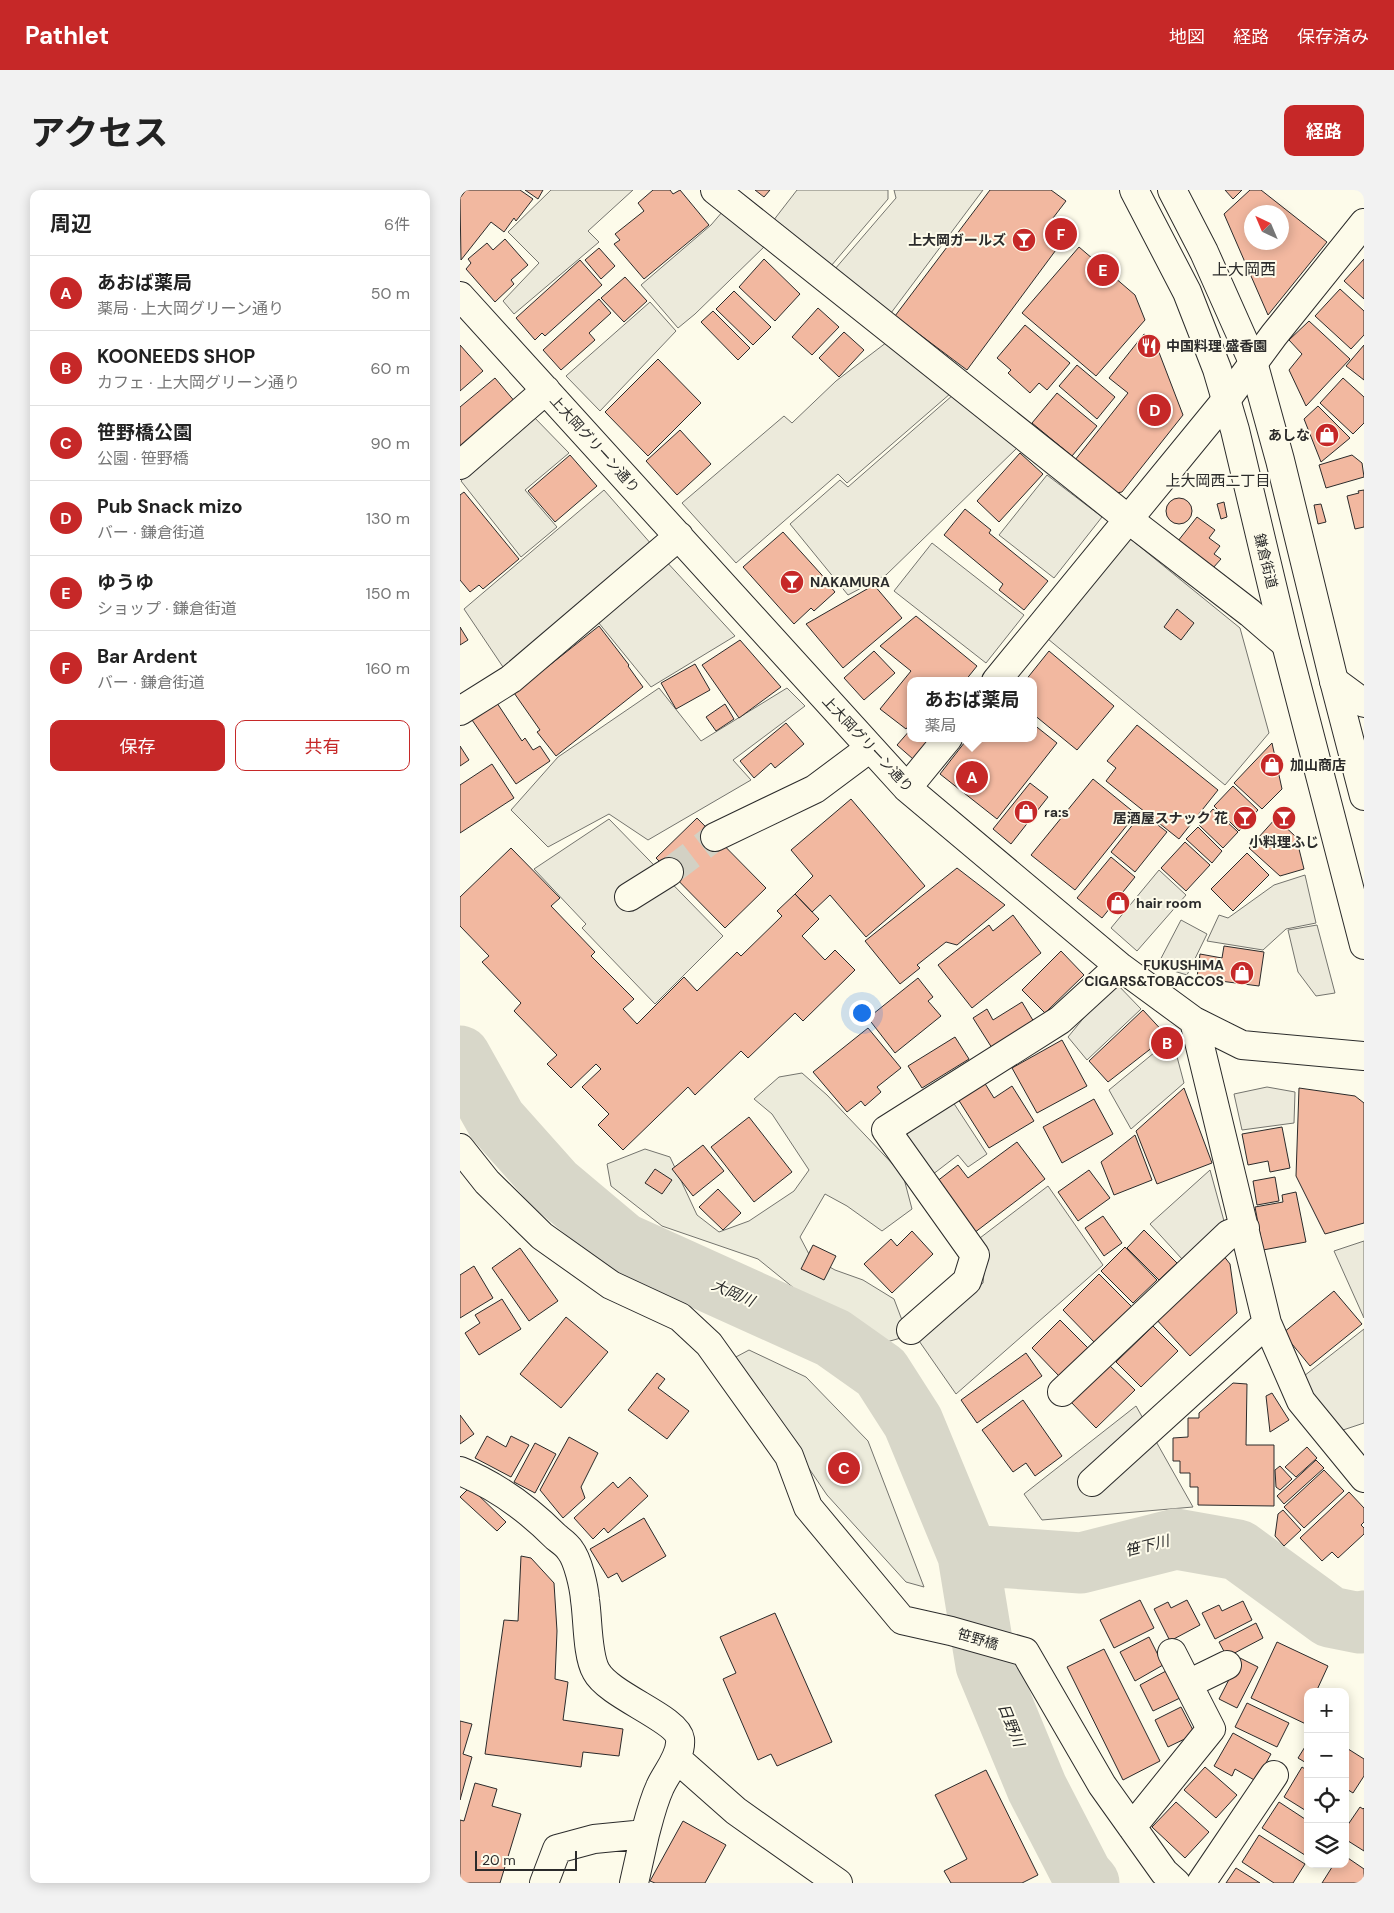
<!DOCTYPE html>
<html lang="ja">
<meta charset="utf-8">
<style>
:root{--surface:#fff;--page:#f2f2f2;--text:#222;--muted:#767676;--line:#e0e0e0;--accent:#c62828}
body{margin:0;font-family:"DM Sans","Noto Sans JP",sans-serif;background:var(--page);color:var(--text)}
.controls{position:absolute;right:15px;bottom:15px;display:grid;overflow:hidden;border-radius:10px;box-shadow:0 2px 12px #0003}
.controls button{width:45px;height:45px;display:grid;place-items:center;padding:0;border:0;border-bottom:1px solid var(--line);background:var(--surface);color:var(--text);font:25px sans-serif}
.compass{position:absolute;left:784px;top:15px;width:45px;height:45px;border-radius:50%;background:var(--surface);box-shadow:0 2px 12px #0003;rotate:316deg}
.scale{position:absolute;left:15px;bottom:12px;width:102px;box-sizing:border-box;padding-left:5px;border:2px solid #2b2b2b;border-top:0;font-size:14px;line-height:18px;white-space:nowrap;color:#2b2b2b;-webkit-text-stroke:4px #fdfbea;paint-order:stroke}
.you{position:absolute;left:401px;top:822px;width:18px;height:18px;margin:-12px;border:4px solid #fff;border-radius:50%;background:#1a73e8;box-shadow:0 0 0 8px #1a73e833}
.badge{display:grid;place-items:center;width:32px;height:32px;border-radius:50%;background:var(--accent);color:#fff;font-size:16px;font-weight:700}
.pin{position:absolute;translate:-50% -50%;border:2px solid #fff;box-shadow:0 1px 5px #0006}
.popup{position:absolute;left:447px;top:487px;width:130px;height:65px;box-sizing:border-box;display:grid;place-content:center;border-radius:10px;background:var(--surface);filter:drop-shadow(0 1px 4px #0005);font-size:16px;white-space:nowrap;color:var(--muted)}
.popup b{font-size:19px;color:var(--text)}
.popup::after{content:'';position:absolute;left:50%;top:100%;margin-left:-10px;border:10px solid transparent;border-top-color:var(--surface)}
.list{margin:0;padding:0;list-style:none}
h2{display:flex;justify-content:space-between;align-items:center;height:65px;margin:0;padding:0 20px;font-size:21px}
h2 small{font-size:16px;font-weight:400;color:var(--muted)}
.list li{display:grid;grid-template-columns:32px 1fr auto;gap:15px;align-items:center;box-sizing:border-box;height:75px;padding:0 20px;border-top:1px solid var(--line)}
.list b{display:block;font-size:19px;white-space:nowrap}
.list p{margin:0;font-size:16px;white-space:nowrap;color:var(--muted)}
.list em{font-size:16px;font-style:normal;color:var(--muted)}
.actions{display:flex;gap:10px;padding:15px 20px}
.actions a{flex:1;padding:11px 0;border:1px solid var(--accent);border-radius:10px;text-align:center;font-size:18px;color:var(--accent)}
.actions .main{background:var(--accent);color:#fff}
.icon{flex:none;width:28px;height:28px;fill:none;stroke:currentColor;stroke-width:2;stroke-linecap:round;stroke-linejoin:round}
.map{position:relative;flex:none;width:904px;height:1693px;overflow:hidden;border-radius:10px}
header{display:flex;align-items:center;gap:30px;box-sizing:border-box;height:70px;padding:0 25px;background:var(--accent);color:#fff}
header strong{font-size:24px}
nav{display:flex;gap:28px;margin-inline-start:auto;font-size:18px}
.intro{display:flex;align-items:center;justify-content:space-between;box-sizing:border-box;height:120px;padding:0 30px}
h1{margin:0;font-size:35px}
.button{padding:12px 22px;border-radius:10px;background:var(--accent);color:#fff;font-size:18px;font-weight:700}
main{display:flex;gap:30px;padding:0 30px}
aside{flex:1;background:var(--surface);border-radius:10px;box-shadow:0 2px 12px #0003}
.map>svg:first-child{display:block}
</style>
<header>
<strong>Pathlet</strong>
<nav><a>地図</a><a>経路</a><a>保存済み</a></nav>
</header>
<div class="intro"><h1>アクセス</h1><a class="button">経路</a></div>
<main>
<aside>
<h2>周辺<small>6件</small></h2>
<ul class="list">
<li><span class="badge">A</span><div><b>あおば薬局</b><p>薬局 · 上大岡グリーン通り</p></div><em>50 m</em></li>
<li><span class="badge">B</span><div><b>KOONEEDS SHOP</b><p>カフェ · 上大岡グリーン通り</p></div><em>60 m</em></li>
<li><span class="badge">C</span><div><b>笹野橋公園</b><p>公園 · 笹野橋</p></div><em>90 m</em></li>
<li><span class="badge">D</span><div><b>Pub Snack mizo</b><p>バー · 鎌倉街道</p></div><em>130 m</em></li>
<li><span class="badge">E</span><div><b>ゆうゆ</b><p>ショップ · 鎌倉街道</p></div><em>150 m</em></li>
<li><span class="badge">F</span><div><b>Bar Ardent</b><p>バー · 鎌倉街道</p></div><em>160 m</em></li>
</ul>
<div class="actions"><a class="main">保存</a><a>共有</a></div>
</aside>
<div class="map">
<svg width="904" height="1693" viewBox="0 0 904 1693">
<rect width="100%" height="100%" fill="#fdfbea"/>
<!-- green -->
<path fill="#ecebdb" stroke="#74746e" d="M342 883 367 905 443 985 452 1019 422 1041 387 1016 365 1004 340 1047 350 1066 375 1080 403 1090 434 1109 448 1146 412 1156 372 1129 298 1069 202 1036 151 996 147 974 185 959 210 967 237 1025 259 1042 289 1031 334 1001 349 980 312 924 294 909 319 887Z
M289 1160 346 1187 408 1251 464 1397 446 1392 367 1305 274 1168Z"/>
<!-- parking -->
<path fill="#eceadb" stroke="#74746e" d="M91 0H173L128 41 139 52 54 124 43 111 79 73 48 42Z
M337 0H428V9L371 76 313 31Z
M434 0H523L431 123 375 79 436 8Z
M263 21 306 55 235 124 218 138 181 95 251 35Z
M190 112 216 141 140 221 106 186Z
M427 152 491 203 387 293 378 284 276 373 222 313 324 226 332 233 376 191Z
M493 205 557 258 426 385 388 405 330 334 380 290 388 297Z
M71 224 109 263 65 300 97 337 61 367 1 291Z
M587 285 642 327 594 388 539 345Z
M144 300 192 355 43 477 4 419Z
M668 347 780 438 809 543 765 595 588 449Z
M472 353 564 425 526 473 434 401Z
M204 369 275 446 191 497 138 432Z
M199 498 241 551 327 498 345 516 273 570 291 590 188 650 149 624 88 657 51 620 98 567Z
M149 629 263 746 195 814 122 738 126 734 74 679Z
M699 680 726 705 677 761 651 738Z
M845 685 856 733 826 739 803 760 747 751 759 725 768 728 814 695Z
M721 730 747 744 727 785 697 776Z
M857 735 875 803 856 806 838 782 828 740Z
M654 791 681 819 627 870 608 847Z
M712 848 724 893 671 939 649 900Z
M807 897 835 902 834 933 782 940 774 904Z
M491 909 527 964 508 977 498 965 468 988 444 956 445 939Z
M750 980 764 1031 722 1069 690 1034Z
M588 996 643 1075 496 1204 457 1148 523 1093 526 1064 516 1051Z
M904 1051V1128L874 1061Z
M904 1139V1233L880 1241 852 1207 844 1186Z
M676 1216 733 1317 582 1330 564 1304Z"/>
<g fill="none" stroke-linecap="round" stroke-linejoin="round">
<!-- river -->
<path stroke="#d8d7c9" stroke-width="61" d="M0 866 36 930 94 995 163 1053 373 1148 421 1182 453 1232 508 1365 526 1475 577 1598 622 1685 629 1693
M508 1365 621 1373 716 1349 778 1360 870 1427 900 1433 904 1431"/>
</g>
<!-- building -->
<path fill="#f2b8a0" stroke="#2b2b2b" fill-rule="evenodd" d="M6 0H60L73 9 56 31 54 28 44 42 31 32 1 70 0 8Z
M65 0H83L78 9Z
M193 0H210L213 4 220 0 249 35 184 89 154 54 160 50 155 44 184 21 178 13Z
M295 0H310L304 7Z
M530 0H591L606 11 593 28 610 41 507 180 435 126Z
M765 0H782L773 9Z
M790 0H801L867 52 808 125 764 24ZM792 22H822V52H792Z
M45 49 68 75 51 90 54 94 35 112 6 79 11 73 8 69 27 53 33 60Z
M619 57 675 105 685 130 636 186 562 123Z
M139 58 155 76 141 89 125 70Z
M304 69 340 104 315 131 279 97Z
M904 69V109L884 91Z
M120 70 142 95 85 146 82 143 75 150 56 128Z
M165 87 187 111 164 132 141 108Z
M880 99 904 121V145L891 159 855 126Z
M274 101 311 137 293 155 256 119Z
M139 109 151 123 129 143 135 150 101 180 83 160Z
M358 118 379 137 352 165 332 147Z
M253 121 290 158 278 170 241 132Z
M849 131 890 169 846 216 829 180 842 164 829 150Z
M565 135 610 173 587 200 579 193 570 203 548 183 551 180 537 168Z
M384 142 404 160 379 187 359 168Z
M684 144 695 152 723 225 662 302 656 303 615 270 668 203 649 188Z
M0 155 23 181 0 201Z
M904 155V190L886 176Z
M198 169 241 213 188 266 145 222Z
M617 175 655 207 637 229 599 196Z
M35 188 56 213 0 259V217Z
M883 188 904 207V233L893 244 860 213Z
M597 203 637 236 612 266 572 233Z
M858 216 890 248 861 272 844 229Z
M220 240 251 274 217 305 186 271Z
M560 263 583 284 539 332 517 311Z
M110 265 137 296 95 332 68 301Z
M892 265 902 273 904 287 866 298 859 275Z
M904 300V337L895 339 887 306 899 303 898 301Z
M4 302 59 369 23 399 19 395 10 402 0 390V305Z
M706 321a13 13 0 1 1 26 0a13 13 0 1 1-26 0Z
M764 312 767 327 761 329 757 314Z
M861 314 866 332 858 334 854 315Z
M505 319 531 340 529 343 588 391 564 420 539 400 543 394 484 345Z
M737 327 755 340 749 348 760 356 754 364 761 369 753 378 718 351Z
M323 342 370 394 369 395 375 402 354 421 351 418 334 434 283 377Z
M414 395 442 428 383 478 346 434Z
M717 419 734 433 721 450 704 437Z
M456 426 517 476 505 491H451V533L446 539 420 519 451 481 420 456Z
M139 436 169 475 168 476 183 497 96 566 77 542 80 540 52 500 82 479 86 478Z
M0 437 8 450 0 455Z
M280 450 321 497 279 528 242 475Z
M414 461 435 483 404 510 384 488Z
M589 461 654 516 617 560 573 524V491H565Z
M235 474 250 500 216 519 201 493Z
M37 513 62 551 65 548 73 560 80 556 90 571 56 594 12 530Z
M265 514 274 529 256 541 246 527Z
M326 533 344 554 315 578 311 573 294 588 280 571Z
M573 534 597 553 537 629 480 584 508 548H573Z
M677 535 758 600 719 649 646 591 656 578 647 571Z
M451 539V548H470L453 569 437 555Z
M812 553 822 599 802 619 774 593Z
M0 556 9 570 0 576Z
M32 574 54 608 0 643V595Z
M633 589 676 624 615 700 571 665Z
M570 593 588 607 551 654 533 639Z
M773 596 798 620 779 641 754 616Z
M391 609 465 696 406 747 370 705 352 722 335 704 353 686 331 660Z
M753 619 778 642 763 658 739 635Z
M682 623 707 642 675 682 651 662Z
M237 628 306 698 265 738 196 668Z
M816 628 836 647 844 679 820 686 789 658Z
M738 637 762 661 752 673 726 649Z
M725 652 750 675 726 701 701 678Z
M51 658 100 708 91 716 135 762 131 766 174 809 163 819 177 834 224 787 237 801 277 762 281 766 322 726 317 721 335 704 359 729 342 746 365 770 375 760 395 780 343 831 335 823 288 868 281 861 235 905 228 897 163 960 138 935 149 924 122 897 141 879 136 874 111 898 87 874 97 865 54 821 61 813 22 772 29 766 0 736V707Z
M787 663 809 685 773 721 751 699Z
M651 667 675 687 642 728 617 708Z
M497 678 545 715 497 755 486 752 457 775 460 778 440 794 405 751Z
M553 725 581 763 512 818 478 775 529 735 533 741Z
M764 756 804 762 799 796 737 788 740 764 762 768Z
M601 761 624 785 585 823 562 800Z
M458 788 473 807 468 811 481 826 435 863 408 828Z
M562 812 574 832 532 858 513 828 527 819 533 830Z
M683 820 707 846 648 892 629 871Z
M408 838 441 878 417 897 421 902 405 916 401 911 387 922 353 882Z
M495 847 509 869 462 898 448 876Z
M602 850 627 896 577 923 552 878Z
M524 892 534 908 552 896 574 931 529 958 498 909Z
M724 898 752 973 697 994 676 941Z
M839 898 895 906 904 913V1033L865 1044 836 986Z
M634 909 653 944 602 973 583 937Z
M289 927 332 982 294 1012 251 957Z
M822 937 830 978 810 982 808 971 788 975 782 944Z
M675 945 692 990 654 1005 641 972Z
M557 952 585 989 514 1043 476 992 498 975 508 988Z
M243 955 264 981 233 1006 212 979Z
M195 979 212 990 202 1004 185 993Z
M629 980 650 1008 618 1031 598 1002Z
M815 987 819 1011 797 1015 793 991Z
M258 999 281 1023 263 1040 239 1017Z
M836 1002 846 1052 803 1060 795 1017 823 1012 822 1005Z
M643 1026 662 1053 644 1066 625 1038Z
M684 1040 717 1073 699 1090 667 1058Z
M452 1041 473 1064 432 1103 404 1074 431 1049 437 1056Z
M353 1055 376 1066 364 1090 341 1079Z
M665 1057 697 1090 673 1113 641 1081Z
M60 1058 98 1111 69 1131 32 1078Z
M763 1065 770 1074 777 1123 730 1166 695 1128Z
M14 1076 33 1108 0 1128V1085Z
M639 1084 673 1118 636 1154 603 1120Z
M874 1101 902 1134 850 1176 823 1143Z
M42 1109 61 1139 19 1165 5 1143 20 1133 15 1125Z
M106 1127 148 1162 101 1218 60 1184Z
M600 1130 628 1158 599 1186 572 1158Z
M693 1136 718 1161 681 1197 656 1172Z
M566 1163 582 1186 517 1233 501 1210Z
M648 1174 675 1200 636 1238 610 1211Z
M197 1183 205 1189 198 1198 229 1221 207 1249 168 1220Z
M773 1193 787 1194 786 1255H814V1316L738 1315V1297H730V1283H720V1271H713V1248L728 1247V1228H739V1223Z
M812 1203 829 1230 810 1242 806 1206Z
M563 1210 602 1266 575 1286 566 1273 553 1282 522 1240Z
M0 1225 14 1244 0 1254Z
M27 1246 46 1257 51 1246 69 1255 51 1287 15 1268Z
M109 1247 138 1263 121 1297 125 1308 103 1328 80 1300Z
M75 1253 96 1264 75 1303 54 1292Z
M847 1257 857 1268 836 1287 825 1277Z
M856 1270 864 1278 824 1314 817 1306Z
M820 1276 832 1289 820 1300 816 1297 815 1280Z
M864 1280 884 1301 844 1338 824 1317Z
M170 1287 188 1306 148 1343 144 1338 133 1349 114 1328 153 1292 158 1298Z
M10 1297 46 1332 37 1341 0 1307Z
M889 1302 904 1318V1332L901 1335 904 1338V1344L878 1368 872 1362 862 1371 840 1348Z
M823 1320 841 1340 824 1356 815 1346 818 1324Z
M184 1328 206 1366 162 1392 157 1383 148 1388 130 1359Z
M61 1366 71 1368 94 1393 97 1441 95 1489 108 1492 103 1530 163 1539 159 1566 123 1562 121 1577 25 1564 44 1430 58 1431Z
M680 1410 694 1438 654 1458 640 1430Z
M727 1410 740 1435 710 1451 694 1419 708 1412 711 1418Z
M783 1411 792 1430 755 1449 742 1423 759 1415 762 1421Z
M315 1423 372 1552 317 1576 311 1564 298 1570 263 1489 276 1483 260 1447Z
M796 1433 803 1448 767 1467 759 1452Z
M689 1447 703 1475 675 1491 660 1462Z
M817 1452 868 1476 856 1502H848V1535L791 1508Z
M644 1459 700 1571 663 1590 607 1477Z
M780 1468 798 1477 777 1518 759 1509Z
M706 1481 720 1508 693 1521 680 1495Z
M787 1513 829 1533 817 1557 775 1537Z
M721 1517 735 1544 708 1557 695 1530Z
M0 1531 12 1534 3 1564 12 1567 0 1610Z
M773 1543 811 1564 796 1591 775 1579 772 1586 754 1576Z
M848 1552V1574L838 1568Z
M885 1557 904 1569V1586L893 1603 885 1598Z
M745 1577 777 1605 756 1628 724 1600Z
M842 1577 848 1581V1622L824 1607Z
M526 1580 578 1685 562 1693H491L484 1681 507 1669 475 1605Z
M15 1593 37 1599 32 1616 61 1624 40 1693H0V1630L4 1631Z
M716 1612 749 1642 725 1668 692 1637Z
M819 1612 848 1631V1667L802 1638Z
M900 1617 903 1619 904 1618V1661L885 1649V1639Z
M223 1631 266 1655 245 1693H195L190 1691Z
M799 1645 845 1674 833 1693H814L782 1672Z
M885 1666 904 1679V1693H862L874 1674H885Z
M776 1678 800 1693H766Z"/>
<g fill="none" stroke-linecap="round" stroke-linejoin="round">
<!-- minor-tunnel -->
<path stroke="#d3d1c4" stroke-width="28" stroke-dasharray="28 14" stroke-linecap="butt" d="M209 682 255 647"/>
<!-- minor casing -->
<g stroke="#2b2b2b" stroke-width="30">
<path id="minor" d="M255 0 668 329 790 423 826 454
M0 106 447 598 659 776 734 831 782 855 904 866
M0 275 86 200
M536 491 766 210 814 145 904 33
M874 491 904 513
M0 521 51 489 219 346
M447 598 488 548
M255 647 355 599 410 558
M169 707 209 682
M734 831 807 1133 841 1211 904 1288
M0 958 27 992 82 1046 151 1095 220 1127 249 1154 329 1266 348 1317 442 1430 491 1441 565 1462 642 1595 704 1682 716 1693
M451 1140 507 1091 515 1065 426 940 600 830 659 776
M602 1202 769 1044 785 1038
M0 1281C35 1295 69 1320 96 1347 101 1351 107 1355 110 1360 118 1370 124 1397 125 1410 128 1429 127 1465 136 1481 149 1506 217 1528 220 1549 222 1566 206 1583 200 1597 193 1612 189 1629 185 1644L134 1649 97 1659 84 1693
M632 1292 807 1133
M728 1494 767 1475
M216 1568 276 1621 378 1693
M672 1637 751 1539 712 1463
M174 1693 185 1644
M741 1693 814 1585"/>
</g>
<!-- major casing -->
<g stroke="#2b2b2b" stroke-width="30">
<path id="major" d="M674 0 727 102 757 179 775 240 826 454 904 755
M712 0 744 62 793 172 820 270 874 491 904 606"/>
</g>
<!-- minor -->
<use href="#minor" stroke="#fdfbea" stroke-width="28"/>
<!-- major -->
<use href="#major" stroke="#fdfbea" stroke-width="28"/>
</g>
<!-- icons -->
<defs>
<g id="bar-disc" transform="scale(1.25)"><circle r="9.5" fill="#c62828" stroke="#fdfbea"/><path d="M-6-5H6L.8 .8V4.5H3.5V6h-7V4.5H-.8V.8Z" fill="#fff"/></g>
<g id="restaurant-disc" transform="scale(1.25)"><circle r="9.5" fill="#c62828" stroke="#fdfbea"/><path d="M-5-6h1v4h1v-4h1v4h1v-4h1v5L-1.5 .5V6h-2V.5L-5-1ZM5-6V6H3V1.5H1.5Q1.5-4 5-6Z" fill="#fff"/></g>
<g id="shop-disc" transform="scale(1.25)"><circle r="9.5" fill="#c62828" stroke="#fdfbea"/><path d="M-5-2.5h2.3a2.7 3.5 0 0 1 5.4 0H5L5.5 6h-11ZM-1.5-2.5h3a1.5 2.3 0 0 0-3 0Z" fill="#fff"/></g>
</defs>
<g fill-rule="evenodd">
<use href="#bar-disc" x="564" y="50"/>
<use href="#restaurant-disc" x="689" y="156"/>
<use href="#shop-disc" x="867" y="245"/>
<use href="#bar-disc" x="332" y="392"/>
<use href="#shop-disc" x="812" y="575"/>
<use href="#shop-disc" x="566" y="622"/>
<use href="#bar-disc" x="785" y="628"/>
<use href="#bar-disc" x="824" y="628"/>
<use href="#shop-disc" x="658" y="713"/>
<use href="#shop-disc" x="782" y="783"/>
</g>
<g text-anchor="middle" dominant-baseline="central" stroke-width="4" stroke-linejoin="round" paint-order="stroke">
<!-- poi labels -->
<g font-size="14" font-weight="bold" fill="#2b2b2b" stroke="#fdfbea" text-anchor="start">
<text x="546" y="50" text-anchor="end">上大岡ガールズ</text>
<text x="706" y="156">中国料理 盛香園</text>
<text x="850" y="245" text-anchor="end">あしな</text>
<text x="350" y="392">NAKAMURA</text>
<text x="830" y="575">加山商店</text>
<text x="584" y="622">ra:s</text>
<text x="768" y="628" text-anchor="end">居酒屋スナック 花</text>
<text x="824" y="652" text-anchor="middle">小料理ふじ</text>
<text x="676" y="713">hair room</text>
<text x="764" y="775" text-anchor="end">FUKUSHIMA<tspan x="764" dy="16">CIGARS&amp;TOBACCOS</tspan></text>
</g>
<!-- street labels -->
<g font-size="14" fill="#2b2b2b" stroke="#fdfbea">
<text transform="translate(135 254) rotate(48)">上大岡グリーン通り</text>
<text transform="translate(806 371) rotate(76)">鎌倉街道</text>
<text transform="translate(408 554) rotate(47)">上大岡グリーン通り</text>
<text transform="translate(518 1449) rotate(16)">笹野橋</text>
</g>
<!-- neighbourhood labels -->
<g font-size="15" fill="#2b2b2b" stroke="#fdfbea">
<text x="758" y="291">上大岡西二丁目</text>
</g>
<!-- water labels -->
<g font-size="15" font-style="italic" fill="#2b2b2b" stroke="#fdfbea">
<text transform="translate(273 1103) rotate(24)">大岡川</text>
<text transform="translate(687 1356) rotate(-14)">笹下川</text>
<text transform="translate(551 1535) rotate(68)">日野川</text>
</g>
<!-- quarter labels -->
<g font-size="16" fill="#2b2b2b" stroke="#fdfbea">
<text x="784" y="79">上大岡西</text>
</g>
</g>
</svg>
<div class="controls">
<button>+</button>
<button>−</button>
<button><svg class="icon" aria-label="locate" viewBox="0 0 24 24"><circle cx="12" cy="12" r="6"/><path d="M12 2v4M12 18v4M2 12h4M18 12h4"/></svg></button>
<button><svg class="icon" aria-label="layers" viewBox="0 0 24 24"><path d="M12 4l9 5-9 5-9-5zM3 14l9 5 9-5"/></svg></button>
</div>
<svg class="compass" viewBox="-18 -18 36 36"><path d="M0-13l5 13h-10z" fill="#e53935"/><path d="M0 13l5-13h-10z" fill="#767676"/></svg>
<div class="scale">20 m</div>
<div class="you"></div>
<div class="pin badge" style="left:512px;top:587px">A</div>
<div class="popup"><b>あおば薬局</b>薬局</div>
<div class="pin badge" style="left:707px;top:853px">B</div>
<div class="pin badge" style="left:384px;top:1278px">C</div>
<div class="pin badge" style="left:695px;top:220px">D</div>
<div class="pin badge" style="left:643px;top:80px">E</div>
<div class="pin badge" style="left:601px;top:44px">F</div>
</div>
</main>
